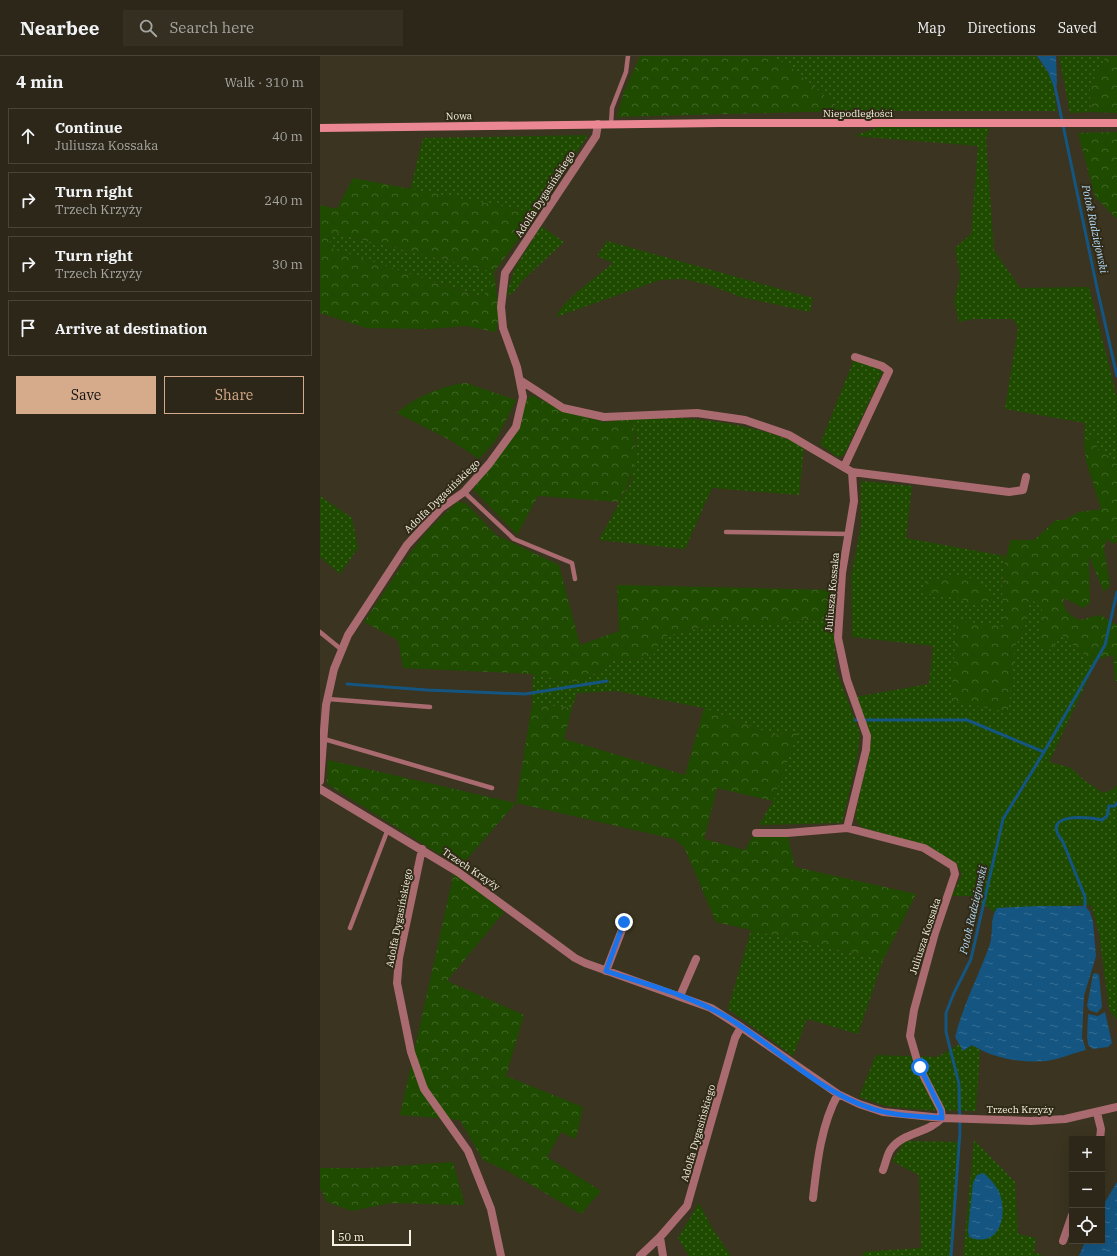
<!DOCTYPE html>
<meta charset="utf-8">
<style>
:root{--surface:#2c2718;--page:#342f21;--text:#f1f3f6;--muted:#a6a5a2;--line:#484437;--accent:#d6ab8b}
body{margin:0;font-family:"IBM Plex Serif",serif;background:var(--page);color:var(--text)}
.controls{position:absolute;right:12px;bottom:12px;display:grid;overflow:hidden;border-radius:0px;box-shadow:0 4px 16px #0002}
.controls button{width:36px;height:36px;display:grid;place-items:center;padding:0;border:0;border-bottom:1px solid var(--line);background:var(--surface);color:var(--text);font:20px sans-serif}
.scale{position:absolute;left:12px;bottom:10px;width:79px;box-sizing:border-box;padding-left:4px;border:2px solid #f5f1e4;border-top:0;font-size:11px;line-height:14px;white-space:nowrap;color:#f5f1e4;-webkit-text-stroke:3px #302a16;paint-order:stroke}
.stop{position:absolute;width:12px;height:12px;margin:-9px;border:3px solid #1a73e8;border-radius:50%;background:#fff}
.stop.end{background:#1a73e8;border-color:#fff;box-shadow:0 1px 4px #0008}
.list{margin:0;padding:0;list-style:none}
h2{display:flex;justify-content:space-between;align-items:center;height:52px;margin:0;padding:0 16px;font-size:17px}
h2 small{font-size:13px;font-weight:400;color:var(--muted)}
.list li{display:grid;grid-template-columns:26px 1fr auto;gap:12px;align-items:center;box-sizing:border-box;height:56px;margin:0 8px 8px;padding:0 8px;border:1px solid var(--line);border-radius:0px}
.list b{display:block;font-size:15px;white-space:nowrap}
.list p{margin:0;font-size:13px;white-space:nowrap;color:var(--muted)}
.list em{font-size:13px;font-style:normal;color:var(--muted)}
.actions{display:flex;gap:8px;padding:12px 16px}
.actions a{flex:1;padding:9px 0;border:1px solid var(--accent);border-radius:0px;text-align:center;font-size:14px;color:var(--accent)}
.actions .main{background:var(--accent);color:#111}
.icon{flex:none;width:22px;height:22px;fill:none;stroke:currentColor;stroke-width:2;stroke-linecap:round;stroke-linejoin:round}
.map{position:relative;flex:none;width:797px;height:1200px;overflow:hidden}
header{display:flex;align-items:center;gap:24px;box-sizing:border-box;height:56px;padding:0 20px;background:var(--surface);border-bottom:1px solid var(--line)}
header strong{font-size:19px}
nav{display:flex;gap:22px;margin-inline-start:auto;font-size:14px}
.search{width:280px;height:36px;background:var(--page);display:flex;align-items:center;gap:10px;box-sizing:border-box;padding:0 14px;border-radius:0px;color:var(--muted);font-size:15px}
main{display:flex}
aside{flex:1;background:var(--surface)}
.map>svg:first-child{display:block}
</style>
<header>
<strong>Nearbee</strong>
<div class="search"><svg class="icon" aria-label="search" viewBox="0 0 24 24"><circle cx="10" cy="10" r="6"/><path d="M15 15l6 6"/></svg>Search here</div>
<nav><a>Map</a><a>Directions</a><a>Saved</a></nav>
</header>
<main>
<aside>
<h2>4 min<small>Walk · 310 m</small></h2>
<ul class="list">
<li><svg class="icon" aria-label="ahead" viewBox="0 0 24 24"><path d="M12 20V5M6 11l6-6 6 6"/></svg><div><b>Continue</b><p>Juliusza Kossaka</p></div><em>40 m</em></li>
<li><svg class="icon" aria-label="right" viewBox="0 0 24 24"><path d="M7 20v-9h11M14 6l5 5-5 5"/></svg><div><b>Turn right</b><p>Trzech Krzyży</p></div><em>240 m</em></li>
<li><svg class="icon" aria-label="right" viewBox="0 0 24 24"><path d="M7 20v-9h11M14 6l5 5-5 5"/></svg><div><b>Turn right</b><p>Trzech Krzyży</p></div><em>30 m</em></li>
<li><svg class="icon" aria-label="arrive" viewBox="0 0 24 24"><path d="M6 21V4h12l-3 4 3 4H6"/></svg><div><b>Arrive at destination</b></div></li>
</ul>
<div class="actions"><a class="main">Save</a><a>Share</a></div>
</aside>
<div class="map">
<svg width="797" height="1200" viewBox="0 0 797 1200">
<defs>
<pattern id="grass-dots" width="8" height="8" patternUnits="userSpaceOnUse"><rect width="8" height="8" fill="#1f4b01"/><path d="M2 2h.1M6 6h.1" fill="none" stroke="#406526" stroke-width="1.8" stroke-linecap="round"/></pattern>
<pattern id="forest-crowns" width="20" height="18" patternUnits="userSpaceOnUse"><rect width="20" height="18" fill="#1f4b01"/><path d="M2 6a3 3 0 1 1 6 0M12 15a3 3 0 1 1 6 0" fill="none" stroke="#406526"/></pattern>
<pattern id="water-ripples" width="26" height="14" patternUnits="userSpaceOnUse"><rect width="26" height="14" fill="#145581"/><path d="M2 4q2-2 4 0t4 0M15 11q2-2 4 0t4 0" fill="none" stroke="#376e93"/></pattern>
</defs>
<rect width="100%" height="100%" fill="#3a3420"/>
<!-- grass -->
<path fill="url(#grass-dots)" d="M451 0H716L732 22 737 55H523L469 10Z
M739 0H786L770 31 771 56 750 57Z
M559 71 669 72 666 84 674 194 700 232 769 231 797 341V406L777 393 776 381 764 384 765 367 685 353 698 272 693 263H653L639 266 634 246 640 220 635 192 651 178 658 90 534 80Z
M268 79 218 157 90 134 103 82Z
M221 170 244 186 202 225 194 236 186 240 195 212Z
M14 177 174 216 165 242 7 191Z
M287 185 493 242 490 256 421 241 389 229 364 223 340 224 236 261C242 245 279 219 293 207L277 200Z
M535 301 563 316 524 399 517 401 500 388Z
M356 362C399 364 444 372 484 390L479 439 392 432 365 493 279 484 311 425 317 383 312 363Z
M541 425 592 430 586 482 685 500 682 527 688 656 695 590 702 579 710 542 722 552 742 579 772 605 777 604 729 706 751 712 764 724 783 737 792 734 797 729V964L789 953 779 877 771 849 677 852 674 856 652 840H632L642 818 636 807 593 786 541 771 535 762 551 685 535 641 609 628 613 590 532 581 531 520 541 471Z
M0 440 32 462 38 492 20 518 0 501Z
M515 562 513 565 516 614 540 677 537 703 522 767 439 769 453 745 478 675 454 679 384 652 296 635 257 637 252 652 212 648 213 618 253 626 269 621 293 605 332 601 342 581 400 567H458Z
M431 874 563 904 538 978 487 963 473 1000 408 953Z
M640 988 643 995 652 989 660 994 656 1055 605 1054 565 1050 539 1041 556 999 617 1001Z
M654 1084 695 1126 698 1178 716 1182 714 1196 723 1200H643Z
M585 1085 639 1086 630 1200H543V1196L601 1192 599 1119 572 1105Z
M379 1147 391 1170 411 1200H369L358 1182Z"/>
<!-- forest -->
<path fill="url(#forest-crowns)" fill-rule="evenodd" d="M320 0H451L469 10 523 55 297 61 304 36Z
M786 0H797V57L771 56 770 31Z
M797 76V163L775 141 758 77Z
M33 122 218 157 174 216 179 258 176 276 146 270 110 273 46 272 0 257V149L17 153ZM14 177 174 216 164 242 8 191Z
M146 327 196 344 176 384 159 403 130 384 77 357C94 342 122 329 146 327Z
M212 339 242 355 284 366 312 363C320 396 315 417 299 446L218 440 197 479 153 433 199 374 205 345Z
M776 381 777 393 797 406V486L793 488 787 483 784 492 790 529 784 536 769 500 770 547 763 552 744 542C742 554 750 559 759 564L780 559 797 569V626L795 623 793 599 772 605 742 579 731 594 720 590 722 552 710 542 702 579 695 590 688 656 631 645 637 564 684 571C682 539 680 515 691 484H714L736 464H745L759 456 781 453 766 405 764 384Z
M137 446 146 447 176 479 239 509 260 589 299 575 297 529 516 534 515 562 458 567H400L342 581 332 601 293 605 269 621 253 626 213 618 83 612 78 584 44 566 88 500 107 475Z
M632 520C655 521 664 524 676 544L658 550 631 540 599 537 605 527Z
M212 648 252 652 244 683 365 719 384 652 454 679 478 675 453 745 397 732 384 783 425 794 432 781 467 777 475 811 596 838 563 904 396 866 364 791 354 783 196 747 140 811 7 728 8 704 196 747Z
M134 816 184 856 127 925 204 959 186 1020 263 1051 256 1083 241 1076 227 1101 281 1135 261 1158 191 1117 163 1104 140 1064 80 1059Z
M133 1106 145 1149 71 1147 32 1155 7 1146 0 1132V1112H47Z"/>
<!-- water -->
<path fill="url(#water-ripples)" d="M717 0H736L737 29H733L728 16Z
M720 850H765L770 856 773 866 776 900 764 940 762 981 766 994C753 997 740 1003 727 1005 702 1007 674 1003 652 989L643 995 635 981C643 949 659 919 670 888 673 877 670 861 677 852Z
M776 917 779 919 782 951 777 957 769 954 767 950 773 918Z
M785 956 792 987 788 991 773 993 768 989 767 980 768 958 778 960Z
M664 1117C671 1124 679 1132 681 1142 687 1165 676 1192 649 1181L648 1174 653 1127 657 1119Z
M797 1126V1200H759L765 1185H782V1151Z"/>
<g fill="none" stroke-linecap="round" stroke-linejoin="round">
<!-- stream -->
<path stroke="#145581" stroke-width="3" d="M734 26 777 232 797 320
M27 628 107 634 205 638 287 625
M535 664H647L724 696
M765 850V841L743 786C719 756 766 761 782 764L787 760 789 750H795L797 747
M631 1200 640 1076 639 1028 626 976V957L634 937 651 903 683 763 724 696 785 589 797 536"/>
<!-- lane -->
<path stroke="#a96a70" stroke-width="4.5" d="M291 68 292 52 306 16 308 0
M144 436 194 483 252 507 255 523
M406 476 528 478
M0 576 22 594
M8 643 110 651
M4 683 172 732
M30 872 68 773"/>
<!-- street -->
<path stroke="#a96a70" stroke-width="8" d="M200 324 243 352 284 361 377 357 425 364 469 379 532 416 534 445 522 517 518 582 527 624 547 680 546 694 527 772 604 792 633 810 635 818 615 877 594 954 590 980 599 1011 621 1054 622 1062C609 1077 583 1076 571 1093 567 1098 566 1107 563 1114
M524 411 569 315 562 310 535 301
M532 416 689 436 703 434 706 421
M0 725 6 649 14 613 28 579 87 489 121 452 144 436 169 408 196 371 203 341 197 311 183 272 181 251 185 217 276 80 278 68
M0 733 138 816 255 902 265 907 391 952 421 971 518 1038 539 1048 563 1056 622 1062 711 1065 745 1063 797 1051
M436 777H467L527 772
M102 793 79 902 77 927 91 996 104 1033 148 1095 171 1153 181 1200
M286 915 305 866
M360 940 376 903
M777 1057 781 1073 780 1083
M493 1142C497 1107 501 1069 518 1038
M340 1181 343 1200
M743 1185 752 1159
M320 1200 340 1181 367 1150 415 982 421 971"/>
<!-- secondary -->
<path stroke="#ea8792" stroke-width="8" d="M0 72 400 67H797"/>
</g>
<g fill="none" stroke-linecap="round" stroke-linejoin="round">
<!-- route -->
<path stroke="#1a73e8" stroke-width="5" d="M304 866 286 915C325 928 368 939 405 960 451 987 499 1036 550 1052 573 1060 598 1060 622 1062L621 1054 600 1011"/>
</g>
<g text-anchor="middle" dominant-baseline="central" stroke-width="4" stroke-linejoin="round" paint-order="stroke">
<!-- street labels -->
<g font-size="10" fill="#f5f1e4" stroke="#302a16">
<text x="538" y="57">Niepodległości</text>
<text transform="translate(139 60) rotate(-1)">Nowa</text>
<text transform="translate(225 138) rotate(-57)">Adolfa Dygasińskiego</text>
<text transform="translate(122 440) rotate(-44)">Adolfa Dygasińskiego</text>
<text transform="translate(512 536) rotate(-85)">Juliusza Kossaka</text>
<text transform="translate(151 813) rotate(34)">Trzech Krzyży</text>
<text transform="translate(79 862) rotate(-79)">Adolfa Dygasińskiego</text>
<text transform="translate(605 880) rotate(-72)">Juliusza Kossaka</text>
<text x="700" y="1053">Trzech Krzyży</text>
<text transform="translate(378 1077) rotate(-74)">Adolfa Dygasińskiego</text>
</g>
<!-- water labels -->
<g font-size="11" font-style="italic" fill="#b3d9f9" stroke="#302a16">
<text transform="translate(775 173) rotate(78)">Potok Radziejowski</text>
<text transform="translate(653 854) rotate(-77)">Potok Radziejowski</text>
</g>
</g>
</svg>
<div class="controls">
<button>+</button>
<button>−</button>
<button><svg class="icon" aria-label="locate" viewBox="0 0 24 24"><circle cx="12" cy="12" r="6"/><path d="M12 2v4M12 18v4M2 12h4M18 12h4"/></svg></button>
</div>
<div class="scale">50 m</div>
<div class="stop" style="left:600px;top:1011px"></div>
<div class="stop end" style="left:304px;top:866px"></div>
</div>
</main>
